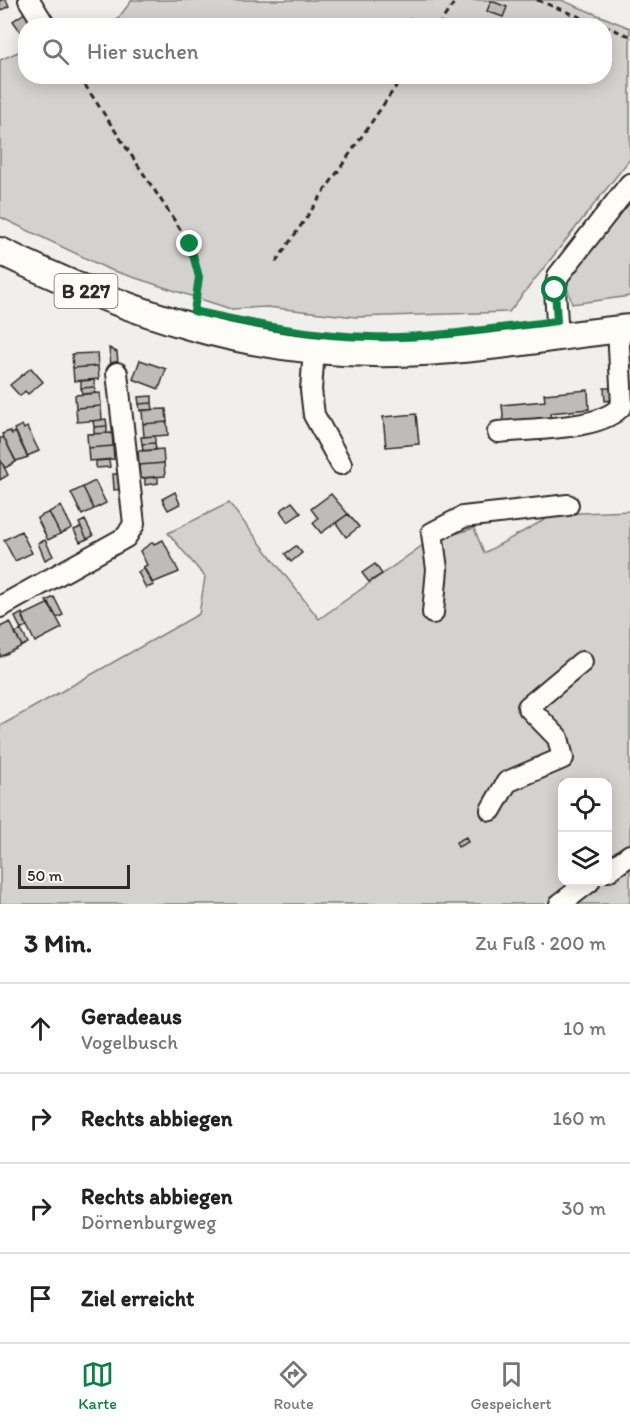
<!DOCTYPE html>
<html lang="de">
<meta charset="utf-8">
<style>
:root{--surface:#fff;--page:#f6f6f6;--text:#222;--muted:#767676;--line:#e0e0e0;--accent:#0b8043}
body{margin:0;font-family:Itim,sans-serif;background:var(--page);color:var(--text)}
.controls{position:absolute;right:18px;bottom:18px;display:grid;overflow:hidden;border-radius:12px;box-shadow:0 3px 15px #0003}
.controls button{width:54px;height:54px;display:grid;place-items:center;padding:0;border:0;border-bottom:2px solid var(--line);background:var(--surface);color:var(--text);font:30px sans-serif}
.scale{position:absolute;left:18px;bottom:15px;width:112px;box-sizing:border-box;padding-left:6px;border:3px solid #2b2b2b;border-top:0;font-size:16px;line-height:21px;white-space:nowrap;color:#2b2b2b;-webkit-text-stroke:4px #fdfcf7;paint-order:stroke}
.stop{position:absolute;width:18px;height:18px;margin:-14px;border:4px solid #0b8043;border-radius:50%;background:#fff}
.stop.end{background:#0b8043;border-color:#fff;box-shadow:0 2px 6px #0008}
.list{margin:0;padding:0;list-style:none}
h2{display:flex;justify-content:space-between;align-items:center;height:78px;margin:0;padding:0 24px;font-size:26px}
h2 small{font-size:20px;font-weight:400;color:var(--muted)}
.list li{display:grid;grid-template-columns:39px 1fr auto;gap:18px;align-items:center;box-sizing:border-box;height:90px;padding:0 24px;border-top:2px solid var(--line)}
.list b{display:block;font-size:22px;white-space:nowrap}
.list p{margin:0;font-size:20px;white-space:nowrap;color:var(--muted)}
.list em{font-size:20px;font-style:normal;color:var(--muted)}
.icon{flex:none;width:33px;height:33px;fill:none;stroke:currentColor;stroke-width:2;stroke-linecap:round;stroke-linejoin:round}
.map{position:relative;flex:none;width:630px;height:904px;overflow:hidden}
.search{position:absolute;background:var(--surface);box-shadow:0 3px 15px #0003;left:18px;right:18px;top:18px;height:66px;display:flex;align-items:center;gap:15px;box-sizing:border-box;padding:0 21px;border-radius:24px;color:var(--muted);font-size:22px}
.sheet{height:438px;background:var(--surface)}
nav{display:flex;justify-content:space-around;align-items:center;box-sizing:border-box;height:84px;border-top:2px solid var(--line);background:var(--surface);font-size:16px;color:var(--muted)}
nav a{display:grid;justify-items:center;gap:3px}
nav .on{color:var(--accent)}
.map>svg:first-child{display:block}
</style>
<div class="map">
<svg width="630" height="904" viewBox="0 0 630 904">
<rect width="100%" height="100%" fill="#f0efeb"/>
<filter id="ink" filterUnits="userSpaceOnUse"><feTurbulence type="fractalNoise" baseFrequency=".0167" numOctaves="2"/><feDisplacementMap in="SourceGraphic" scale="12" xChannelSelector="R" yChannelSelector="G"/><feConvolveMatrix kernelMatrix="1 2 1 2 8 2 1 2 1" color-interpolation-filters="sRGB"/></filter>
<g filter="url(#ink)">
<!-- green -->
<path fill="#d3d2cf" stroke="#7f7e7d" stroke-width="1.5" fill-rule="evenodd" d="M132 0H561L630 28V159L509 312 356 317 267 307 231 309 108 269 0 217V60L25 49 26 76H604V26L113 25Z
M630 199V296L572 304 565 280Z
M229 503 319 619 426 543 474 528 484 553 555 514 630 511V904H0V726L199 614 205 577 168 533ZM562 782H608V882H562Z"/>
<!-- building -->
<path fill="#bdbcb8" stroke="#2b2b2b" stroke-width="1.5" d="M0 0H6L9 6 0 11Z
M491 1 507 7 503 17 487 11Z
M26 12 35 26H26V39L13 21Z
M411 18 421 23 419 26H407Z
M109 348 117 352 118 364 111 365Z
M97 353 98 366 73 368 72 354Z
M140 360 166 369 159 389 133 379Z
M98 366 99 379 74 381 73 368Z
M31 368 43 382 28 394 25 391 20 396 10 385Z
M94 380 95 387 81 388V381Z
M95 387V393L82 394 81 388Z
M604 388H611L612 400 605 401Z
M588 390 589 409 550 413 551 420 504 425 502 405 545 401 544 394Z
M100 393 101 406 76 408 75 395Z
M152 396V403L139 404 138 397Z
M152 403 153 410 140 411 139 404Z
M101 406 102 420 77 422 76 408Z
M166 409 167 422 143 424 142 410Z
M416 414 419 444 386 447 383 417Z
M106 419 107 426 94 427 93 421Z
M167 422 168 435 144 437 143 424Z
M22 425 24 429 27 427 39 451 27 456 14 429Z
M107 426V433L94 434V427Z
M10 431 12 434 16 432 28 457 16 461 2 434Z
M112 433 113 446 88 448 87 434Z
M155 436V443L142 444 141 437Z
M0 438H4L16 462 5 468 0 459Z
M155 443 156 450 143 451 142 444Z
M113 446 114 459 89 461 88 448Z
M163 449 164 463 139 465 138 451Z
M0 459 8 475 0 480Z
M109 460 110 467 96 468V461Z
M164 463 165 476 140 478 139 465Z
M113 474H120L122 489 114 490Z
M158 477V483L145 485V478Z
M95 481 106 503 94 509 83 487Z
M83 487 94 509 82 515 71 493Z
M175 492 180 504 168 510 162 499Z
M331 494 348 514 321 533 313 523 318 518 311 509Z
M292 502 301 513 288 522 280 511Z
M61 506 72 528 60 534 49 512Z
M49 512 60 534 48 540 37 518Z
M348 514 359 527 346 537 336 523Z
M85 520 93 536 87 539 79 523Z
M81 527 87 539 80 542 74 530Z
M21 531 32 553 15 561 4 540Z
M45 540 53 556 45 560 38 543Z
M163 540 179 572 152 583 143 567 147 565 140 551 153 542 154 544Z
M296 546 302 553 291 562 285 554Z
M375 564 382 574 369 582 362 573Z
M144 568 154 585 146 588 138 572Z
M54 597 63 615 57 618 46 601Z
M49 603 62 628 35 642 22 616Z
M22 613 27 626 21 629 15 617Z
M10 622 22 646 0 657V627Z
M21 630 28 643 22 646 15 633Z
M466 837 468 842 458 847 456 842Z"/>
<g fill="none" stroke-linecap="round" stroke-linejoin="round">
<!-- minor casing -->
<g stroke="#2b2b2b" stroke-width="24">
<path id="minor" d="M29 0 45 26
M558 338 555 290 558 276 630 184
M314 350 311 390 314 415 341 464
M498 432C530 428 603 431 622 405L618 329
M0 607 126 537 134 524 117 373
M433 613 437 569 432 533 463 517 568 505
M491 810 507 782 563 758 558 738 528 707 582 662
M608 871 630 855
M560 904 589 882"/>
</g>
<!-- major casing -->
<g stroke="#2b2b2b" stroke-width="30">
<path id="major" d="M0 251C130 314 249 356 396 353 474 352 552 336 630 328"/>
</g>
<!-- path -->
<path stroke="#2b2b2b" stroke-width="3" stroke-dasharray="6 4.5" stroke-linecap="butt" d="M537 0 603 26
M438 26 456 0
M604 26 630 36
M79 76 190 244 199 277 195 307
M276 262 403 76"/>
<!-- minor -->
<use href="#minor" stroke="#fdfcf7" stroke-width="20"/>
<!-- major -->
<use href="#major" stroke="#fdfcf7" stroke-width="26"/>
</g>
</g>
<g fill="none" stroke-linecap="round" stroke-linejoin="round" filter="url(#ink)">
<!-- route -->
<path stroke="#0b8043" stroke-width="8" d="M190 244 199 277 194 311C252 324 311 336 370 337 432 339 495 328 557 321L555 290"/>
</g>
<g text-anchor="middle" dominant-baseline="central" stroke-width="6" stroke-linejoin="round" paint-order="stroke">
<!-- shield labels -->
<rect fill="#fdfcf7" stroke="#6a6a68" stroke-width="1.5" x="54.5" y="274" width="63" height="34" rx="4.5"/>
<g font-size="20" font-weight="bold" fill="#2b2b2b">
<text x="86" y="291">B 227</text>
</g>
</g>
</svg>
<div class="controls">
<button><svg class="icon" aria-label="locate" viewBox="0 0 24 24"><circle cx="12" cy="12" r="6"/><path d="M12 2v4M12 18v4M2 12h4M18 12h4"/></svg></button>
<button><svg class="icon" aria-label="layers" viewBox="0 0 24 24"><path d="M12 4l9 5-9 5-9-5zM3 14l9 5 9-5"/></svg></button>
</div>
<div class="scale">50 m</div>
<div class="stop" style="left:555px;top:290px"></div>
<div class="stop end" style="left:190px;top:244px"></div>
<div class="search"><svg class="icon" aria-label="search" viewBox="0 0 24 24"><circle cx="10" cy="10" r="6"/><path d="M15 15l6 6"/></svg>Hier suchen</div>
</div>
<section class="sheet">
<h2>3 Min.<small>Zu Fuß · 200 m</small></h2>
<ul class="list">
<li><svg class="icon" aria-label="ahead" viewBox="0 0 24 24"><path d="M12 20V5M6 11l6-6 6 6"/></svg><div><b>Geradeaus</b><p>Vogelbusch</p></div><em>10 m</em></li>
<li><svg class="icon" aria-label="right" viewBox="0 0 24 24"><path d="M7 20v-9h11M14 6l5 5-5 5"/></svg><div><b>Rechts abbiegen</b></div><em>160 m</em></li>
<li><svg class="icon" aria-label="right" viewBox="0 0 24 24"><path d="M7 20v-9h11M14 6l5 5-5 5"/></svg><div><b>Rechts abbiegen</b><p>Dörnenburgweg</p></div><em>30 m</em></li>
<li><svg class="icon" aria-label="arrive" viewBox="0 0 24 24"><path d="M6 21V4h12l-3 4 3 4H6"/></svg><div><b>Ziel erreicht</b></div></li>
</ul>
</section>
<nav>
<a class="on"><svg class="icon" aria-label="map" viewBox="0 0 24 24"><path d="M3 6l6-2 6 2 6-2v14l-6 2-6-2-6 2zM9 4v14M15 6v14"/></svg>Karte</a>
<a><svg class="icon" aria-label="directions" viewBox="0 0 24 24"><path d="M12 3l9 9-9 9-9-9zM9 14v-3h6M13 9l2 2-2 2"/></svg>Route</a>
<a><svg class="icon" aria-label="saved" viewBox="0 0 24 24"><path d="M7 4h10v16l-5-4-5 4z"/></svg>Gespeichert</a>
</nav>
